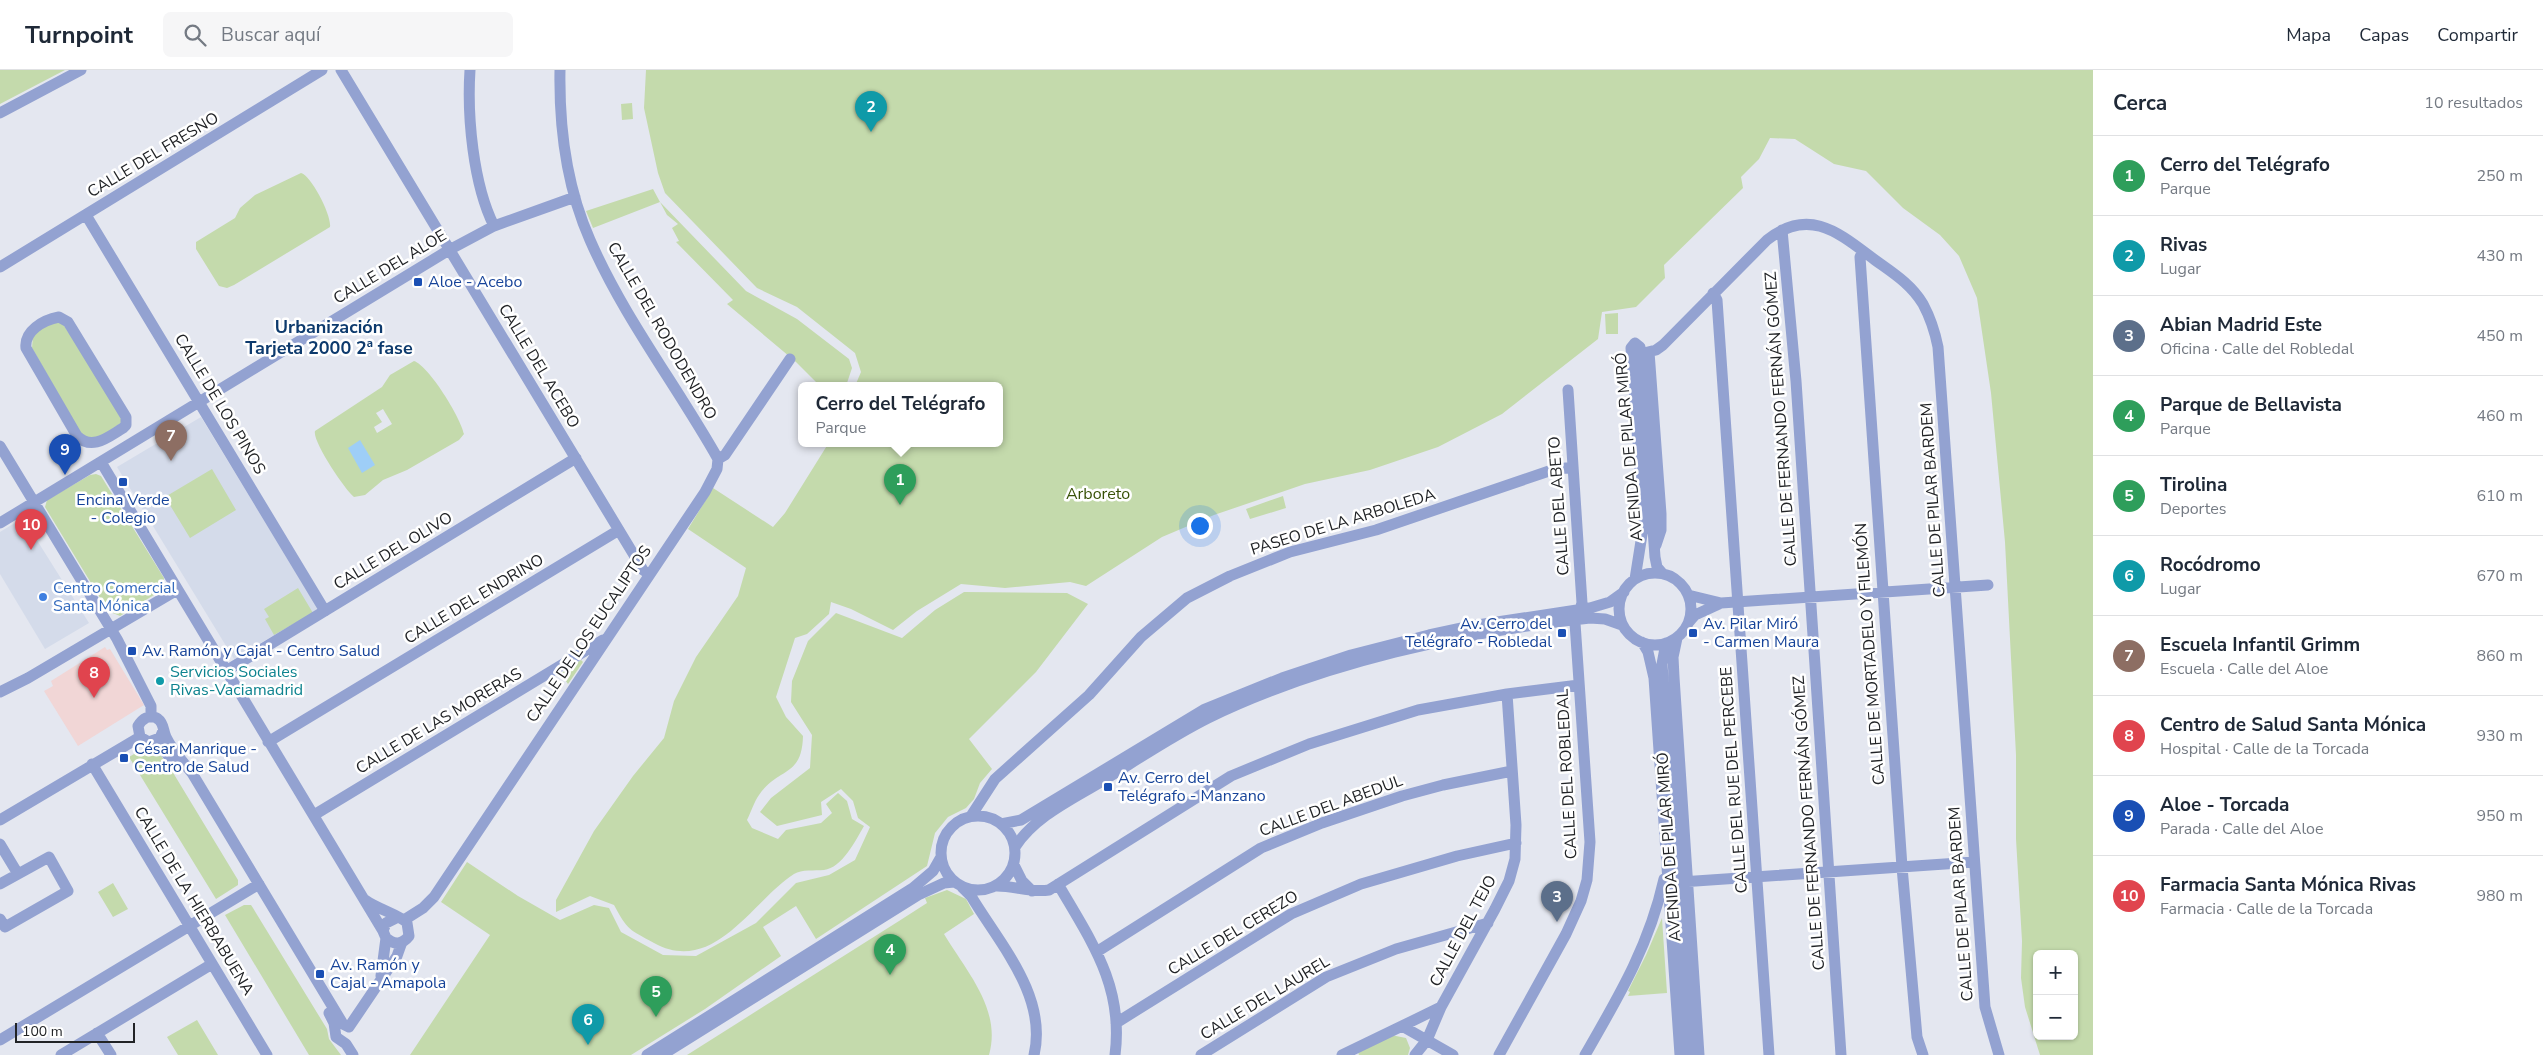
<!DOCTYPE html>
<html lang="es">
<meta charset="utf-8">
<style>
:root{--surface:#fff;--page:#f6f6f7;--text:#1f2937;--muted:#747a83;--line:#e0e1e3;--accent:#0f766e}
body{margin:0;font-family:"Nunito Sans",sans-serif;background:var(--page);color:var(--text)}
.controls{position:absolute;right:15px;bottom:15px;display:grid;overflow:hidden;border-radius:8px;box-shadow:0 1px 4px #0004}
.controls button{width:45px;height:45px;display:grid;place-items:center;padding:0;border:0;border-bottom:1px solid var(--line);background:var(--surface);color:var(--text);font:25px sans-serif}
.scale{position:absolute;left:15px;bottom:12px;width:120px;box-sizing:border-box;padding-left:5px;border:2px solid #212326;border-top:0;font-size:14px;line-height:18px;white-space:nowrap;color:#212326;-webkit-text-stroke:4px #fff;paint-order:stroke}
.you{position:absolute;left:1199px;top:455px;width:18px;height:18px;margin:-12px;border:4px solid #fff;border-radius:50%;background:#1a73e8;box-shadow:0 0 0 8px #1a73e833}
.badge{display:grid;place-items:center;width:32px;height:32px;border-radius:50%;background:var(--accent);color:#fff;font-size:16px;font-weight:700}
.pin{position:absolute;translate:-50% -41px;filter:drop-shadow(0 1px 2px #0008)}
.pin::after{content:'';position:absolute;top:26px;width:18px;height:15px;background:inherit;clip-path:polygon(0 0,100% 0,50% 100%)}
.popup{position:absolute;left:798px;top:312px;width:205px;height:65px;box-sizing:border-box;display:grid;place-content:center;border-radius:8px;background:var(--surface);filter:drop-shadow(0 1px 4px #0005);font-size:16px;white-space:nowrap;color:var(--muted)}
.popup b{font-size:19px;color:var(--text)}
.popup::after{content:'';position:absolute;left:50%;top:100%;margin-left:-10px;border:10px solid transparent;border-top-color:var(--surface)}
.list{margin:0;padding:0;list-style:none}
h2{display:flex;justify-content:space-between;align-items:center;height:65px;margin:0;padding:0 20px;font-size:21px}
h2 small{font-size:16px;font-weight:400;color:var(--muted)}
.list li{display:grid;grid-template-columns:32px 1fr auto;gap:15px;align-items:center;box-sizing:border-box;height:80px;padding:0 20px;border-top:1px solid var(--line)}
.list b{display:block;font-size:19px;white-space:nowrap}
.list p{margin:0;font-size:16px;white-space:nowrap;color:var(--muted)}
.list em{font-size:16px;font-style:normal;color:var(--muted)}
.icon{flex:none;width:28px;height:28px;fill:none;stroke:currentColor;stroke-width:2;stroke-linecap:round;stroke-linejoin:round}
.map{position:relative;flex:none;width:2093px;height:985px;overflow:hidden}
header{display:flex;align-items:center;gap:30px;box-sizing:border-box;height:70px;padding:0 25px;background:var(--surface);border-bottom:1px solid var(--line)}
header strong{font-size:24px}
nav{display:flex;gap:28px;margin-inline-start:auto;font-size:18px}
.search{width:350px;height:45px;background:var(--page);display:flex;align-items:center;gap:12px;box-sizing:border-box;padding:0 18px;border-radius:8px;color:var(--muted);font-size:19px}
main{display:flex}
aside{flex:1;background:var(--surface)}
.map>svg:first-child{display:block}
</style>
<header>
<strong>Turnpoint</strong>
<div class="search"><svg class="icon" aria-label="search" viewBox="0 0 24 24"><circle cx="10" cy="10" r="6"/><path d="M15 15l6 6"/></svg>Buscar aquí</div>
<nav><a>Mapa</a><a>Capas</a><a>Compartir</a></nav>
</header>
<main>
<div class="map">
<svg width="2093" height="985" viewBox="0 0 2093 985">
<rect width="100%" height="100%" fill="#e4e7f0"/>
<!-- built -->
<path fill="#d4dbea" d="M201 347 318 539 234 589 117 397Z
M23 448 89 553 45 579 0 504V462Z"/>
<!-- medical -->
<path fill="#f1d6d6" d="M105 577 107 580 110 579 144 635 78 676 44 621 53 616 51 611Z"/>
<!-- green -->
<path fill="#c4daac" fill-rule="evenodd" d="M0 0H65L0 34Z
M646 0H2093V985H2040L2025 937 2021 908 2022 871 2016 769V685L2005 472 1991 323 1977 228 1959 186 1940 165 1903 138 1866 101 1834 94 1795 69 1770 68 1759 89 1741 107 1743 118 1664 195 1665 208 1636 237 1602 242 1598 269 1502 344 1438 377 1370 400 1305 414 1214 445 1162 467 1086 516 1070 512 1005 518 961 514 917 541 893 560 851 539 831 532 829 544 807 564 795 568 776 627 786 647 803 666C802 708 778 697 759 725 754 732 751 742 747 750L752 758 778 769 786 760 821 753 832 743 826 734 838 723 847 731 852 749 864 756C856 770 842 798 824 800 814 801 802 799 794 804 752 831 714 906 654 873 629 859 628 861 614 835L590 826 556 842V830L594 761 633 706 664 668 674 631 696 587 738 526 746 498 688 459 713 418 773 457 785 443 828 374H999V316H855L861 302 855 283 797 237 757 218 665 123 658 103 644 38ZM2037 884H2074V966H2037Z
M632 33 633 49 622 50 621 34Z
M301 103C311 105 332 146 330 157L234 215 227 218 219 216 196 179V172L235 148 240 138 255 125Z
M653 119 660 132 746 221 797 249 849 289 852 298 846 316H820L796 292 727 234 733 230 676 172 679 171 672 158 678 154 667 145 660 132 593 158 586 141Z
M1618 243V264H1606L1605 244Z
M61 251 121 342V353L97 369H84L32 278 33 265 49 253Z
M414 291C429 296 461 348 464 364L459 370 407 400 383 410 365 425 354 427C345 420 312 371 315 361L382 317 390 305ZM383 339 392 354 377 363 374 357 382 352 376 343Z
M212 399 236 440 190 468 165 427Z
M96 404 101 406 164 508 162 520 120 546 108 541 45 437 47 430 90 405Z
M1283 426 1286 438 1250 449 1246 439Z
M298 518 313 543 274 565 265 549 269 547 264 539Z
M964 522 1067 523 1088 534 1036 602 969 669 992 699 980 713 974 729 966 738 948 747 935 763 927 796 816 869 796 836 763 857 781 886 705 939 631 985H410L490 865 441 832 467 792 518 826 560 850 594 835 609 838 621 862 663 885 696 886 756 853 796 813 829 805 855 790 870 757 858 748 853 731 841 719 821 732 822 745 777 756 760 742 771 728 810 698 812 665 791 632 792 611 808 571 836 543 902 568 935 540Z
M581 590 583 592 568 614 563 607 557 606Z
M147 680 158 682 169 696 238 810V815L216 829 129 687 139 681Z
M113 813 128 839 113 847 98 822Z
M947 820 966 829 974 844 944 864C966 901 1002 939 989 985H687L899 851 927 833 925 828Z
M244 835H251L253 838 327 959 329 969 341 985H309L225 845Z
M1662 848 1667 923 1628 926 1630 922 1628 921 1646 885Z
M197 950 218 985H178L167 967Z
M1391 965 1406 968 1410 978 1408 985H1359L1358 982Z"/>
<!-- water -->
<path fill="#9ecef7" d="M360 370 375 395 362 403 348 378Z"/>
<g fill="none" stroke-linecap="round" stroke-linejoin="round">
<!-- minor -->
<path stroke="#93a2d1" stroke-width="11" d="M341 0 637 490 643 500 649 504
M470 0C467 46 473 114 494 156
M560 0C559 57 567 118 590 170 624 248 677 316 718 389
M0 43 81 0
M86 145 325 541
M1782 160 1796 311 1841 985
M1863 181 1860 187 1902 797 1917 967 1923 985
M0 197 322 0
M1713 223 1717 230 1769 985
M59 247 68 252 126 347V355L123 358C108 367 92 381 77 366L26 278C24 261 43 250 59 247Z
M1649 282 1661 444V460L1656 475
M1640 284 1656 280 1663 275 1767 170C1810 136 1840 164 1875 190 1893 203 1911 214 1923 234 1930 247 1935 262 1938 277L1985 937 1999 985
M0 376 117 569 151 636V647
M718 389 725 385 790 289
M101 392 383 861
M0 453 449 180 494 156 575 127
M1619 539a36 36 0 1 1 72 0a36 36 0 1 1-72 0Z
M1635 509 1644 452 1631 278 1635 273 1640 277 1655 487 1657 497 1663 504
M1688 525 1721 533 1988 515
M1689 552 1695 545 1719 534
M1677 568 1673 587 1674 607 1699 985
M1642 572 1648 582 1654 608 1680 985
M1666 573 1662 594 1663 608 1689 985
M226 601 576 388
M0 622 28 608 177 520
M163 661 160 668 149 672 140 667 138 656C142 649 150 643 158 649 164 653 163 661 166 667 172 680 183 692 192 703L343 954 349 957
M153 672 159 675 175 693
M268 672 619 460
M92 694 267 985
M314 745 603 570
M941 783a37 37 0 1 1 74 0a37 37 0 1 1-74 0Z
M971 746 995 709 1089 625 1141 567 1187 528 1230 506 1290 482 1376 460 1552 400 1573 397
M0 750 140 667
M1001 754 1021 750 1205 639 1282 608 1351 585 1429 565 1471 556 1590 538 1610 532 1624 522
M0 774 18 804
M1015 777C1035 746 1073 729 1104 710 1138 689 1172 666 1208 648 1321 593 1465 561 1590 548L1605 549 1622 555
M1014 795 1022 811 1032 821
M1681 812 1974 792
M0 814 49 787 68 821 5 857 0 849
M1058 814C1091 871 1124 916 1115 985
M997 816C1015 816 1031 823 1049 820L1231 706 1309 674 1418 640 1507 624 1579 615
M962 817 971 826C999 873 1048 926 1034 985
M365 830C377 839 400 845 407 853L409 866C402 875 394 875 386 868L383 861 386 853 398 847
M404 850 423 838 434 827 705 422 717 399 718 389
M1098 881 1261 778 1322 753 1402 726 1443 715 1512 701
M381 906 386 868
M329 943 334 953 336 967 346 974 353 985
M1116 953 1291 844 1361 814 1457 786 1516 773
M1402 956 1441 937
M349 957 397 886 402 872
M97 963 111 985
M0 970 259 814
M61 985 212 894
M647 985 913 818 933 801 941 787
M662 985 918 825 944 813 954 812
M1201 985 1326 907 1396 879 1488 853
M1342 985 1402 956 1453 985
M1415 985 1427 970 1441 937 1495 839 1509 811 1515 789 1516 755 1507 624
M1499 985 1566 864 1581 831 1587 810 1590 772 1575 553 1582 533 1568 320
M1585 985C1619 926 1649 876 1664 809"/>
</g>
<!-- markers -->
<g fill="#1a4fb4" stroke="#fff" stroke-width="2">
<rect x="413" y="207" width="10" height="10" rx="2.5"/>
<rect x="118" y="407" width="10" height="10" rx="2.5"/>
<rect x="1557" y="558" width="10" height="10" rx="2.5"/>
<rect x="1688" y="558" width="10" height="10" rx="2.5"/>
<rect x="127" y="576" width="10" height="10" rx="2.5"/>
<rect x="119" y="683" width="10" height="10" rx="2.5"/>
<rect x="1103" y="712" width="10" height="10" rx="2.5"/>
<rect x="315" y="899" width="10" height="10" rx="2.5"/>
</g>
<circle fill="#3f7fe0" stroke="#fff" stroke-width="2" cx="43" cy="527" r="5"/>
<circle fill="#0f9aa8" stroke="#fff" stroke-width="2" cx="160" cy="611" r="5"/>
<g text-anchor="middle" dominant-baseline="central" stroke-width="5" stroke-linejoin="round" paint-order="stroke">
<!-- street labels -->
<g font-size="16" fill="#212326" stroke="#fff">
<text transform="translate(153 85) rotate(-31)">CALLE DEL FRESNO</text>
<text transform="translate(390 197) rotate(-31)">CALLE DEL ALOE</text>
<text transform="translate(662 261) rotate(60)">CALLE DEL RODODENDRO</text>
<text transform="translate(539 296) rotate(59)">CALLE DEL ACEBO</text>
<text transform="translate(220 334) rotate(59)">CALLE DE LOS PINOS</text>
<text transform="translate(1781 349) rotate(-94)">CALLE DE FERNANDO FERNÁN GÓMEZ</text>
<text transform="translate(1629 377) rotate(-95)">AVENIDA DE PILAR MIRÓ</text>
<text transform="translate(1933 430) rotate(-94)">CALLE DE PILAR BARDEM</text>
<text transform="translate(1559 436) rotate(-94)">CALLE DEL ABETO</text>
<text transform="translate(1343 452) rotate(-17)">PASEO DE LA ARBOLEDA</text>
<text transform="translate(393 481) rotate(-31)">CALLE DEL OLIVO</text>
<text transform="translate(474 529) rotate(-31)">CALLE DEL ENDRINO</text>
<text transform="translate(589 564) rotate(-56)">CALLE DE LOS EUCALIPTOS</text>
<text transform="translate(1870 584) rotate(-94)">CALLE DE MORTADELO Y FILEMÓN</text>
<text transform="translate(439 651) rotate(-31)">CALLE DE LAS MORERAS</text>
<text transform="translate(1567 704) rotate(-93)">CALLE DEL ROBLEDAL</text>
<text transform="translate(1734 710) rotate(-94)">CALLE DEL RUE DEL PERCEBE</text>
<text transform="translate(1331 736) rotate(-20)">CALLE DEL ABEDUL</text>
<text transform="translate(1809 753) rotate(-94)">CALLE DE FERNANDO FERNÁN GÓMEZ</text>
<text transform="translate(1669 777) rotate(-94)">AVENIDA DE PILAR MIRÓ</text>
<text transform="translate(194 831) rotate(59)">CALLE DE LA HIERBABUENA</text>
<text transform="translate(1961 834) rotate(-94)">CALLE DE PILAR BARDEM</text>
<text transform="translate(1463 861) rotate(-62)">CALLE DEL TEJO</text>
<text transform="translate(1233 863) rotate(-31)">CALLE DEL CEREZO</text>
<text transform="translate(1265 928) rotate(-31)">CALLE DEL LAUREL</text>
</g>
<!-- transit labels -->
<g font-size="16" fill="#164399" stroke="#fff" text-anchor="start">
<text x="428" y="212">Aloe - Acebo</text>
<text x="123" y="430" text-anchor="middle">Encina Verde<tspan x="123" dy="18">- Colegio</tspan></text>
<text x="1552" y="554" text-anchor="end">Av. Cerro del<tspan x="1552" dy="18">Telégrafo - Robledal</tspan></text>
<text x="1703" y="554">Av. Pilar Miró<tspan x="1703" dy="18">- Carmen Maura</tspan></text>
<text x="142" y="581">Av. Ramón y Cajal - Centro Salud</text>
<text x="134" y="679">César Manrique -<tspan x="134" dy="18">Centro de Salud</tspan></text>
<text x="1118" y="708">Av. Cerro del<tspan x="1118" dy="18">Telégrafo - Manzano</tspan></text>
<text x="330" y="895">Av. Ramón y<tspan x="330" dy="18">Cajal - Amapola</tspan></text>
</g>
<!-- park labels -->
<g font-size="16" fill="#375106" stroke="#fff">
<text x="1098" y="424">Arboreto</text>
</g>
<!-- shop labels -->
<g font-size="16" fill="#366cbe" stroke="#fff" text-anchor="start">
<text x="53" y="518">Centro Comercial<tspan x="53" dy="18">Santa Mónica</tspan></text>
</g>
<!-- culture labels -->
<g font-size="16" fill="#0d838f" stroke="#fff" text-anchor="start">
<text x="170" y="602">Servicios Sociales<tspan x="170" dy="18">Rivas-Vaciamadrid</tspan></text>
</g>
<!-- neighbourhood labels -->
<g font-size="18" font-weight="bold" fill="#0d3a6d" stroke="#fff">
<text x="329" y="257">Urbanización<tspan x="329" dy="21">Tarjeta 2000 2ª fase</tspan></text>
</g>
</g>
</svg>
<div class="controls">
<button>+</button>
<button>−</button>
</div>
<div class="scale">100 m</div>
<div class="you"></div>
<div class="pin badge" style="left:900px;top:435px;background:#2e9e5b">1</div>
<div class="popup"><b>Cerro del Telégrafo</b>Parque</div>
<div class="pin badge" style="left:871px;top:62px;background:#0f9aa8">2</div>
<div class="pin badge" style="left:1557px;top:852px;background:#5c6f8a">3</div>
<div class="pin badge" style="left:890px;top:905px;background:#2e9e5b">4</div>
<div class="pin badge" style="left:656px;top:947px;background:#2e9e5b">5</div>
<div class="pin badge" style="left:588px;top:975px;background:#0f9aa8">6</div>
<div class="pin badge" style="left:171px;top:391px;background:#8d6e63">7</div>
<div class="pin badge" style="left:94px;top:628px;background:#e0444e">8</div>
<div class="pin badge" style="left:65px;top:405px;background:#1a4fb4">9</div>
<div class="pin badge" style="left:31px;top:480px;background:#e0444e">10</div>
</div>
<aside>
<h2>Cerca<small>10 resultados</small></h2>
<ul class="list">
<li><span class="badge" style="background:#2e9e5b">1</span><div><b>Cerro del Telégrafo</b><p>Parque</p></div><em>250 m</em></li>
<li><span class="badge" style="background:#0f9aa8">2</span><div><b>Rivas</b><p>Lugar</p></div><em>430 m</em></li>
<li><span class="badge" style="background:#5c6f8a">3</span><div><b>Abian Madrid Este</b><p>Oficina · Calle del Robledal</p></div><em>450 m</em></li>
<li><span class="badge" style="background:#2e9e5b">4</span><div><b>Parque de Bellavista</b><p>Parque</p></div><em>460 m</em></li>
<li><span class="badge" style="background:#2e9e5b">5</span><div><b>Tirolina</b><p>Deportes</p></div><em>610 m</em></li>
<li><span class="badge" style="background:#0f9aa8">6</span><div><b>Rocódromo</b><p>Lugar</p></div><em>670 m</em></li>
<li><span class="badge" style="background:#8d6e63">7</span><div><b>Escuela Infantil Grimm</b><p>Escuela · Calle del Aloe</p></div><em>860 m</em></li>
<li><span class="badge" style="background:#e0444e">8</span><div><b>Centro de Salud Santa Mónica</b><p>Hospital · Calle de la Torcada</p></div><em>930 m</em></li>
<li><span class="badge" style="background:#1a4fb4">9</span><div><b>Aloe - Torcada</b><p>Parada · Calle del Aloe</p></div><em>950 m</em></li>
<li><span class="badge" style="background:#e0444e">10</span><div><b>Farmacia Santa Mónica Rivas</b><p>Farmacia · Calle de la Torcada</p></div><em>980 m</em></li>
</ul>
</aside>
</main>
